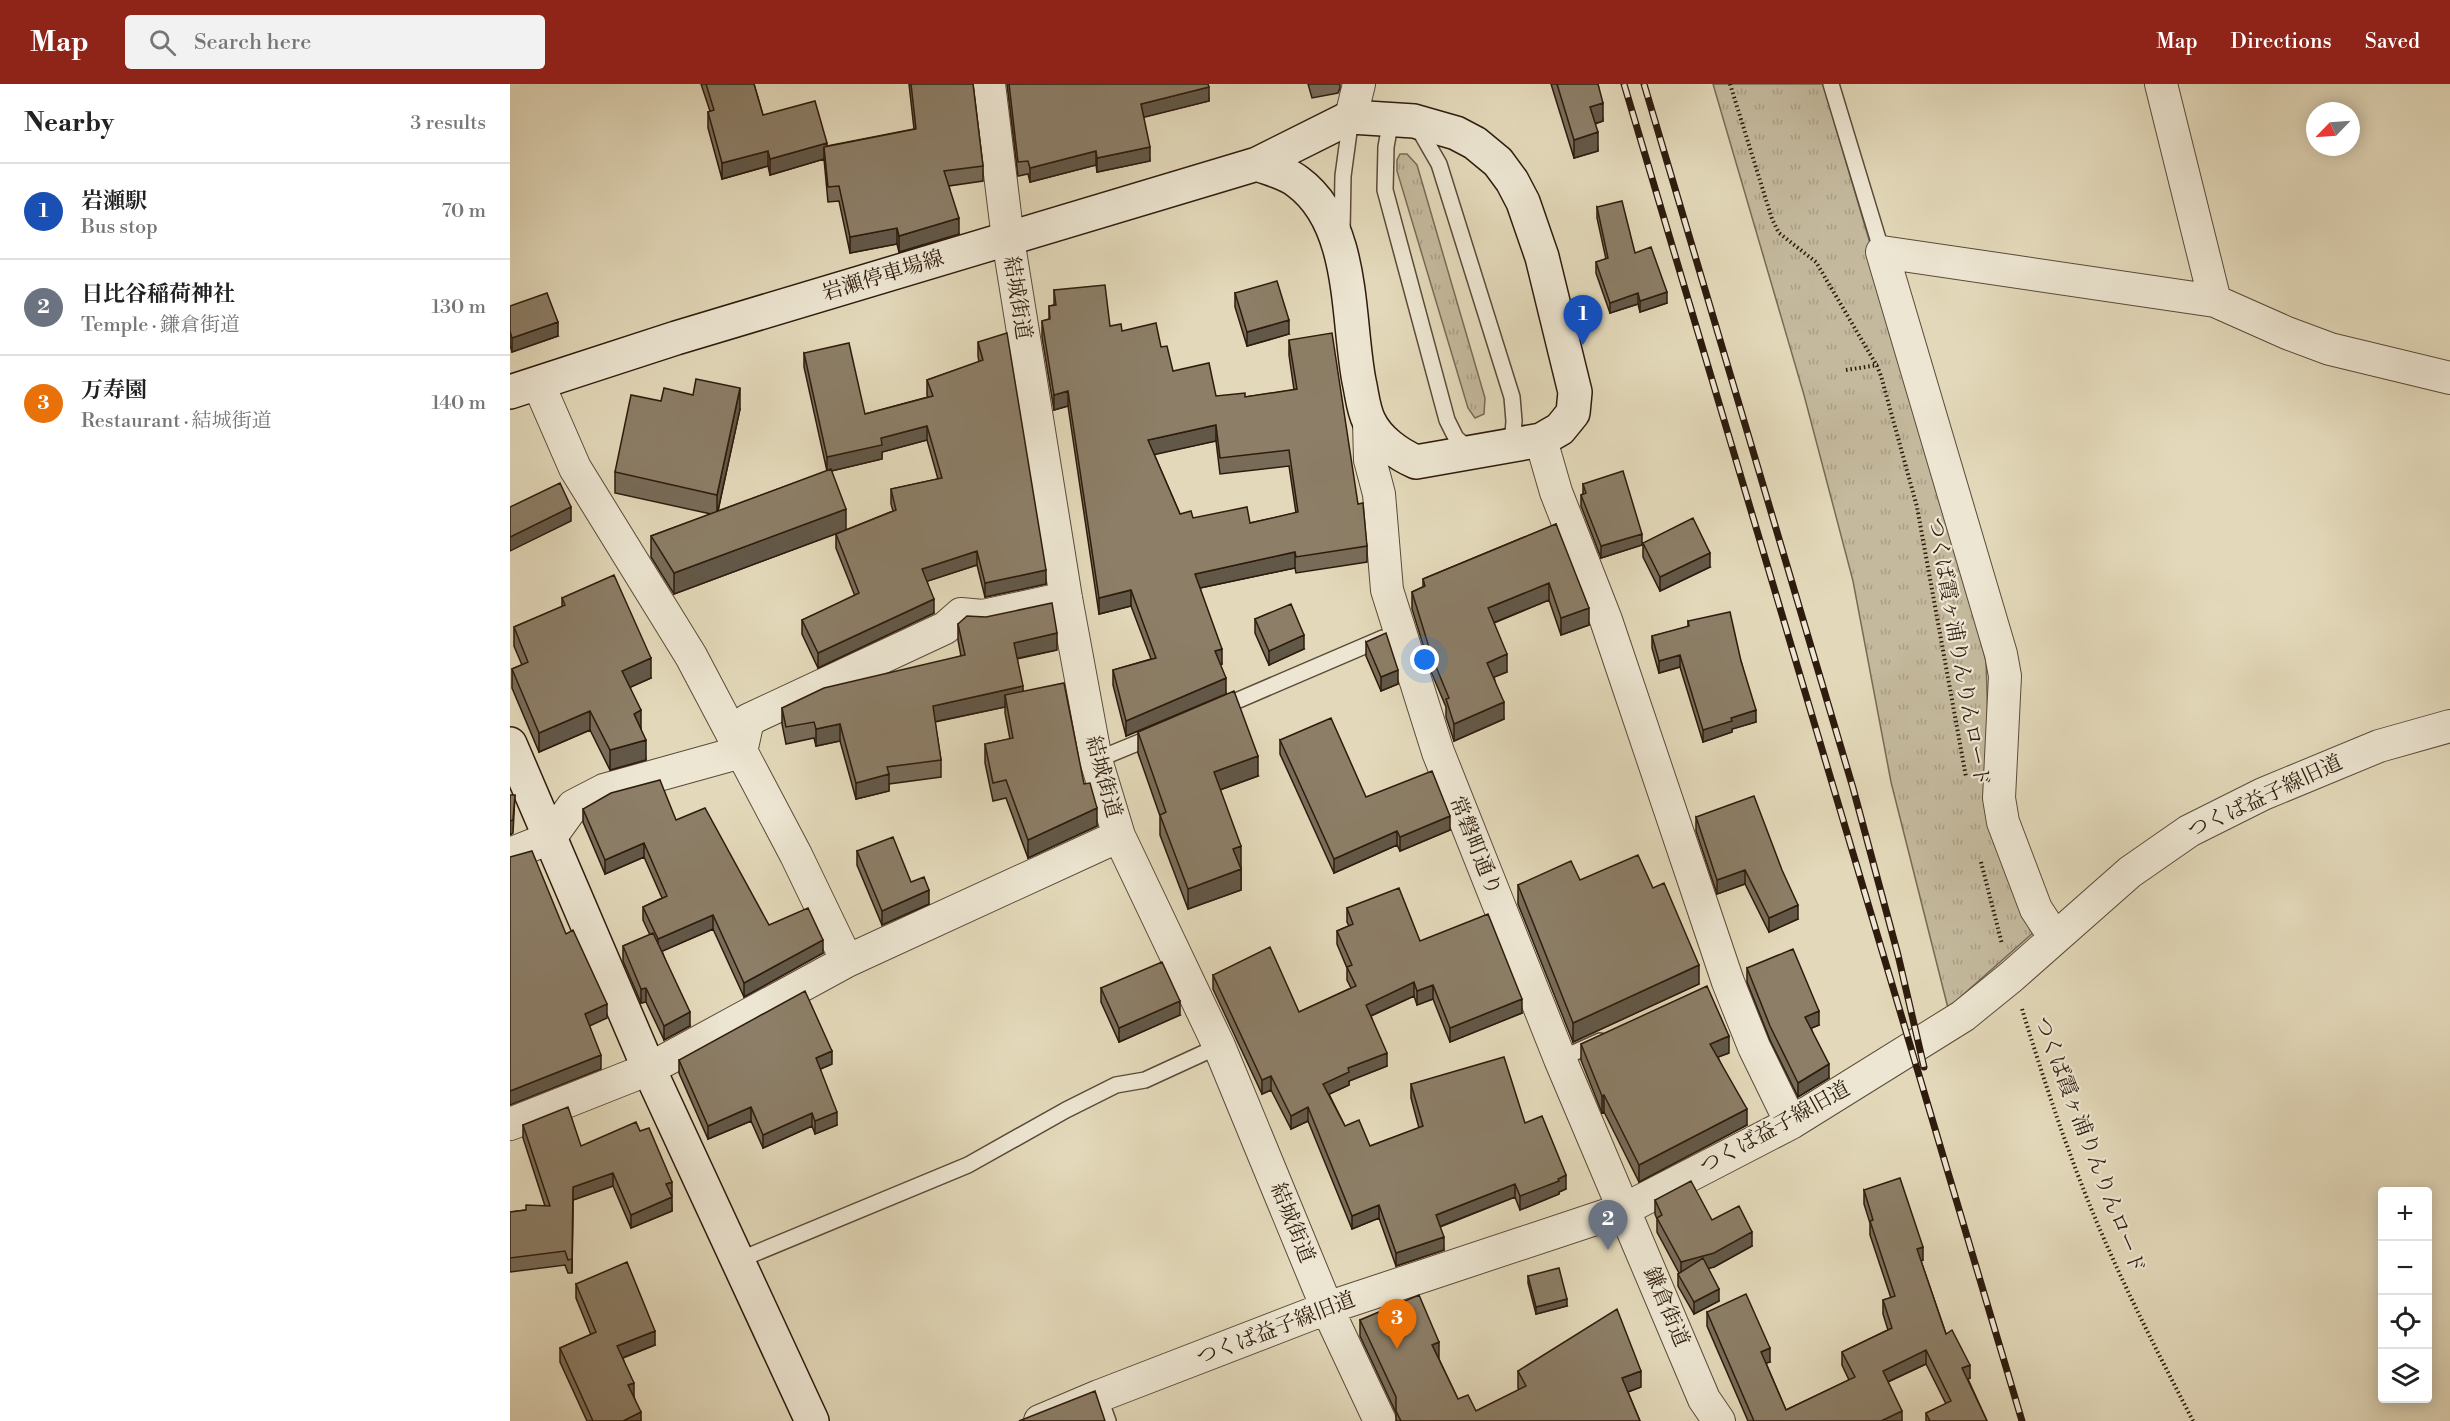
<!DOCTYPE html>
<meta charset="utf-8">
<style>
:root{--surface:#fff;--page:#f2f2f2;--text:#222;--muted:#767676;--line:#e0e0e0;--accent:#8f2418}
body{margin:0;font-family:"Libre Bodoni","Noto Serif JP",serif;background:var(--page);color:var(--text)}
.controls{position:absolute;right:18px;bottom:18px;display:grid;overflow:hidden;border-radius:6px;box-shadow:0 3px 15px #0003}
.controls button{width:54px;height:54px;display:grid;place-items:center;padding:0;border:0;border-bottom:2px solid var(--line);background:var(--surface);color:var(--text);font:30px sans-serif}
.compass{position:absolute;left:1796px;top:18px;width:54px;height:54px;border-radius:50%;background:var(--surface);box-shadow:0 3px 15px #0003;rotate:245deg}
.you{position:absolute;left:915px;top:576px;width:21px;height:21px;margin:-15px;border:4px solid #fff;border-radius:50%;background:#1a73e8;box-shadow:0 0 0 9px #1a73e833}
.badge{display:grid;place-items:center;width:39px;height:39px;border-radius:50%;background:var(--accent);color:#fff;font-size:20px;font-weight:700}
.pin{position:absolute;translate:-50% -50px;filter:drop-shadow(0 2px 3px #0008)}
.pin::after{content:'';position:absolute;top:32px;width:21px;height:18px;background:inherit;clip-path:polygon(0 0,100% 0,50% 100%)}
.list{margin:0;padding:0;list-style:none}
h2{display:flex;justify-content:space-between;align-items:center;height:78px;margin:0;padding:0 24px;font-size:26px}
h2 small{font-size:20px;font-weight:400;color:var(--muted)}
.list li{display:grid;grid-template-columns:39px 1fr auto;gap:18px;align-items:center;box-sizing:border-box;height:96px;padding:0 24px;border-top:2px solid var(--line)}
.list b{display:block;font-size:22px;white-space:nowrap}
.list p{margin:0;font-size:20px;white-space:nowrap;color:var(--muted)}
.list em{font-size:20px;font-style:normal;color:var(--muted)}
.icon{flex:none;width:33px;height:33px;fill:none;stroke:currentColor;stroke-width:2;stroke-linecap:round;stroke-linejoin:round}
.map{position:relative;flex:none;width:1940px;height:1337px;overflow:hidden}
header{display:flex;align-items:center;gap:36px;box-sizing:border-box;height:84px;padding:0 30px;background:var(--accent);color:#fff}
header strong{font-size:28px}
nav{display:flex;gap:33px;margin-inline-start:auto;font-size:21px}
.search{width:420px;height:54px;background:var(--page);display:flex;align-items:center;gap:15px;box-sizing:border-box;padding:0 21px;border-radius:6px;color:var(--muted);font-size:22px}
main{display:flex}
aside{flex:1;background:var(--surface)}
.map>svg:first-child{display:block}
</style>
<header>
<strong>Map</strong>
<div class="search"><svg class="icon" aria-label="search" viewBox="0 0 24 24"><circle cx="10" cy="10" r="6"/><path d="M15 15l6 6"/></svg>Search here</div>
<nav><a>Map</a><a>Directions</a><a>Saved</a></nav>
</header>
<main>
<aside>
<h2>Nearby<small>3 results</small></h2>
<ul class="list">
<li><span class="badge" style="background:#1a4fb4">1</span><div><b>岩瀬駅</b><p>Bus stop</p></div><em>70 m</em></li>
<li><span class="badge" style="background:#6b7280">2</span><div><b>日比谷稲荷神社</b><p>Temple · 鎌倉街道</p></div><em>130 m</em></li>
<li><span class="badge" style="background:#e8710a">3</span><div><b>万寿園</b><p>Restaurant · 結城街道</p></div><em>140 m</em></li>
</ul>
</aside>
<div class="map">
<svg width="1940" height="1337" viewBox="0 0 1940 1337">
<defs>
<pattern id="grass-tufts" width="24" height="20" patternUnits="userSpaceOnUse" patternTransform="scale(1.5)"><rect width="24" height="20" fill="#c4b99d"/><path d="M3 7l-1-3M5 7V3M7 7l1-3M15 17l-1-3M17 17v-4M19 17l1-3" fill="none" stroke="#a99e86"/></pattern>
</defs>
<rect width="100%" height="100%" fill="#e3d9ba"/>
<filter id="stains"><feTurbulence type="fractalNoise" baseFrequency=".00333" numOctaves="4"/><feColorMatrix values="0 0 0 0 .2 0 0 0 0 .09 0 0 0 0 .02 0 0 0 .5 -.17"/></filter>
<radialGradient id="worn" r=".72"><stop offset=".6" stop-color="#630" stop-opacity="0"/><stop offset="1" stop-color="#630" stop-opacity=".3"/></radialGradient>
<!-- grass -->
<path fill="url(#grass-tufts)" stroke="#796a55" stroke-width="1.5" d="M1203 0H1313L1391 264 1476 577 1481 738 1525 847 1438 924 1381 698 1343 497 1294 311Z
M890 70H897L907 81 975 314 974 330 965 334 958 324 887 87V76Z"/>
<g fill="none" stroke-linecap="round" stroke-linejoin="round">
<!-- lane casing -->
<g stroke="#5b4a38" stroke-width="18">
<path id="lane" d="M1321 0 1372 168
M881 35 876 63 875 106 937 336 946 354 961 367
M906 40 929 80 1002 313 1004 337 1002 362
M832 147 833 92 841 33
M710 624 873 554
M586 676 647 651
M1050 975 1090 957
M229 1176 458 1081 556 1026 606 1001 635 996 709 962
M589 1312 598 1337"/>
</g>
<!-- street casing -->
<g stroke="#5b4a38" stroke-width="34">
<path id="street" d="M479 0 498 155 556 514 586 676 609 752 709 962 817 1224 870 1337
M1651 0 1705 217
M841 33 849 0
M28 299 65 384 181 572 286 771 337 877
M859 338 860 376 869 410 877 506 928 668 1050 975 1194 1315 1209 1337
M1031 356 1046 408 1096 536 1218 898 1244 963 1281 1039
M0 770 40 754 63 722 94 706 231 668 238 636 435 544 451 530 473 532 556 514
M1545 854 1526 825 1493 738 1489 714 1495 592 1491 570 1372 168 1705 217 1777 249 1820 265 1940 294
M0 1040 139 985 337 877 609 752
M530 1337 589 1312 817 1224 1115 1125 1281 1039 1453 932 1501 893 1620 788 1679 747 1753 710 1869 662 1940 642"/>
</g>
<!-- secondary casing -->
<g stroke="#2e1b0d" stroke-width="36">
<path id="secondary" d="M0 308 166 254 747 80 841 33 904 37 946 49 965 59 988 78 1002 97 1013 118 1032 173 1065 308 1063 329 1050 345 1031 356 906 378C888 370 868 356 859 337 853 325 852 310 849 297 837 234 845 140 788 98 777 89 760 85 747 80
M0 660 139 985 302 1337"/>
</g>
<!-- path -->
<path stroke="#2e1b0d" stroke-width="4" stroke-dasharray="1.5 3" stroke-linecap="butt" d="M1220 0 1262 135 1269 149 1306 178 1367 282 1371 292 1407 423 1456 693
M1336 286 1368 281
M1471 778 1492 860
M1512 925C1535 1000 1560 1076 1591 1148 1619 1213 1651 1275 1683 1337"/>
<!-- lane -->
<use href="#lane" stroke="#ede6d2" stroke-width="15"/>
<!-- street -->
<use href="#street" stroke="#ede6d2" stroke-width="32"/>
<!-- secondary -->
<use href="#secondary" stroke="#ede6d2" stroke-width="33"/>
<!-- rail casing -->
<g stroke="#2e1b0d" stroke-width="7">
<path id="rail" d="M1114 0 1512 1337
M1134 0 1343 704 1388 871 1414 983"/>
</g>
<!-- rail -->
<use href="#rail" stroke="#ede6d2" stroke-width="4.5" stroke-dasharray="14" stroke-linecap="butt"/>
</g>
<!-- wall -->
<path fill="#786c59" stroke="#2e1b0d" stroke-width="1.5" fill-rule="evenodd" d="M191 0H244L253 31 317 62 404 45 399 0H463L473 82V97L439 102 449 150 389 168 387 160 340 169 329 117 318 118 314 75 260 91 258 82 212 95 198 44V28L200 27Z
M497 0H698L699 17 633 33 640 77 587 88 586 81 520 98 518 90 508 92Z
M798 0H830V4L828 9 802 14Z
M1041 0H1088L1093 37 1085 40 1088 67 1064 74Z
M1087 123 1125 169 1157 219 1130 228 1128 220 1100 229 1086 189V178L1096 175 1087 134Z
M544 206 600 242 651 263 663 287 706 312 735 313 784 306 779 271V256L848 420 857 462V478L786 489 785 484 690 504 712 580 710 581 716 610 616 652 603 601V586L641 575 621 522 589 530 558 322 544 326 532 253V237L539 235V222L544 221ZM706 357 710 390 779 382 786 429 740 439 683 434 670 430 644 370Z
M725 209 779 250 737 262 725 223Z
M0 222 48 252 2 268 0 261Z
M468 258 536 500 475 513 467 481 417 497 424 529 308 584 292 550V536L345 512 326 464V450L383 427 381 420V405L428 395 417 356 372 368V375L321 387 336 446 164 510 141 473V452L201 430 105 409V388L151 317 230 325 208 427 317 387 294 283V269L355 330 418 313 417 311V296L469 278 468 272Z
M1073 400 1132 461 1091 474 1071 422V411L1073 410Z
M1046 440 1079 541 1051 551 1039 516 984 539 997 588 984 593 994 635 944 657 936 633V623L922 590 902 525V508L913 503V495Z
M1133 459 1200 483 1150 507 1133 473Z
M52 514 141 594 120 603 131 645 136 676 100 686 80 646 29 668 2 604V585L12 581 4 562V543L52 523Z
M745 535 794 565 759 581 745 549Z
M1178 537 1231 577 1246 638 1222 645V648L1193 658 1170 583 1149 589 1142 564V552L1178 543Z
M448 540 547 566 507 575 513 607 574 700 587 742 518 774 496 714 483 717 475 679V660L500 655 495 629V623L425 638 431 676V693L379 700V707L346 715 330 657 306 662 304 654 276 660 272 640V624L451 572 448 556Z
M856 558 888 600 871 607 856 572Z
M628 648 748 692 710 706 731 783V806L678 825 650 751V732L628 669Z
M770 656 856 713 940 746 890 767 887 761 824 789 770 670Z
M73 725 166 736 259 841 313 869 234 913 203 845 152 867 180 942 154 956 136 918 131 919 113 877V862L140 851 133 836V823L152 814 134 773 95 790 73 738Z
M1186 733 1288 835 1259 848 1235 800 1207 810 1186 747Z
M347 767 401 798 419 820 372 841 347 781Z
M1070 796 1143 804 1189 900 1063 958 1008 820V801Z
M837 824 910 857 1012 929 940 958 923 915 907 921 904 912 861 932 877 982 839 997V1001L819 1010 835 1042 860 1062 909 1044 901 1014V1000L1015 1039 1056 1105 1049 1108V1110L1010 1126 1005 1113 930 1143 934 1166 886 1182 869 1134 842 1145 798 1037 781 1045 761 1006 752 1010 703 905V891L789 928 841 904 837 896V884L827 860V847L839 842 837 838Z
M1237 884 1309 941 1301 944 1319 994 1288 1013 1260 956 1237 898Z
M591 904 670 931 609 958 591 918Z
M1071 960 1219 969 1208 973 1237 1041 1129 1098 1094 1028 1092 1029 1071 976Z
M169 976 322 980 310 985 327 1041 305 1050 302 1042 253 1064 241 1037 198 1055 169 989Z
M13 1041 71 1062 162 1111 161 1112 162 1127 121 1144 103 1102 63 1116 62 1189H58L55 1181 0 1188V1128L16 1126 35 1122 13 1054Z
M1354 1106 1413 1176 1411 1177 1436 1250 1460 1294 1458 1295 1477 1337H1416V1329L1436 1320 1416 1280 1378 1298 1392 1337H1238L1197 1242V1228L1260 1278 1256 1279 1276 1326 1339 1296 1332 1281V1268L1378 1246 1373 1230V1216L1381 1214 1360 1151V1139L1354 1120Z
M1145 1116 1202 1136 1242 1162 1204 1183 1198 1184 1209 1217 1184 1230 1168 1202V1190L1169 1189 1147 1148V1135L1145 1130Z
M1018 1192 1057 1222 1026 1230 1018 1199Z
M66 1200 145 1261 113 1274 131 1337H77L50 1278V1264L81 1251 66 1214Z
M850 1236 929 1275 948 1315 966 1327 1009 1306 1008 1304V1287L1131 1303 1118 1308 1130 1337H886V1329L850 1252Z"/>
<!-- shaded-wall -->
<path fill="#625848" stroke="#2e1b0d" stroke-width="1.5" d="M699 3V17L631 34V20Z
M1093 19V37L1080 41V23Z
M1088 48V67L1064 74V56Z
M317 59V74L314 63V75L260 91V75Z
M640 63V77L587 88V74Z
M258 67V82L212 95V79Z
M586 67V81L520 98V84Z
M449 134V150L389 168V152Z
M387 144V160L340 169V153Z
M1157 208V219L1130 228V217Z
M1128 209V220L1100 229V219Z
M779 236V250L737 262V248Z
M48 238V252L2 268V254Z
M230 304V325L207 431V411Z
M558 307V322L544 326V311Z
M706 341V357L638 372V356Z
M417 342V356L372 368V375L317 388V373L371 354Z
M61 423V437L0 467V453Z
M336 425V446L164 510V489Z
M1132 450V461L1091 474V462Z
M467 467V481L412 499V485Z
M785 468V484L685 505V490Z
M1200 469V483L1150 507V493Z
M536 486V500L475 513V499Z
M1039 499V516L978 541V524Z
M621 506V522L589 530V514Z
M424 515V529L308 584V569Z
M1079 524V541L1051 551V534Z
M547 549V566L504 575V559Z
M794 551V565L759 581V567Z
M712 565V580L705 583V567Z
M997 570V588L977 596V579Z
M1170 571V583L1149 589V577Z
M141 574V594L112 607V587Z
M888 586V600L871 607V593Z
M716 594V610L616 652V637Z
M513 602V619L495 611V623L423 638V622Z
M994 618V635L944 657V640Z
M131 626V646L124 630Z
M1246 626V638L1222 645V648L1193 658V646L1221 634Z
M80 627V646L29 668V649Z
M330 640V657L306 662V645Z
M136 656V676L100 686V666Z
M748 672V692L704 708V688Z
M379 690V707L346 715V699Z
M5 711 3 749 0 751V737Z
M587 724V742L518 774V756Z
M940 732V746L890 767V753Z
M887 747V761L824 789V775Z
M134 759V773L95 790V776Z
M731 762V783L723 785V765Z
M731 785V806L678 825V805Z
M1235 786V800L1207 810V796Z
M419 806V820L372 841V827Z
M1288 821V835L1259 848V834Z
M203 831V845L148 869V855Z
M313 856V869L234 913V899Z
M1189 881V900L1063 958V939Z
M904 898V912L856 934V921Z
M923 901V915L907 921V907Z
M136 904V918L131 919V905Z
M1012 915V929L940 958V944Z
M670 917V931L609 958V944Z
M97 920V934L75 944V930Z
M1309 927V941L1295 947V933Z
M180 928V942L154 956V942Z
M1219 952V969L1200 976V960Z
M322 967V980L306 987V974Z
M877 969V982L839 997V1001L813 1013V1000L838 984Z
M91 971V985L0 1021V1007Z
M1319 980V994L1288 1013V999Z
M761 992V1006L752 1010V996Z
M1094 1011V1028L1092 1029V1012Z
M241 1023V1037L198 1055V1042Z
M798 1023V1037L781 1045V1032Z
M1237 1025V1041L1129 1098V1081Z
M327 1028V1041L305 1050V1037Z
M302 1029V1042L253 1064V1051Z
M103 1089V1102L63 1116 62 1189 63 1103Z
M1056 1091V1105L1049 1108V1110L1010 1126V1112Z
M162 1098V1111L156 1114V1100Z
M1005 1100V1113L926 1144V1131Z
M162 1113V1127L121 1144V1131Z
M869 1121V1134L842 1145V1132Z
M1242 1148V1162L1204 1183 1171 1192V1178Z
M934 1153V1166L886 1182V1169Z
M1413 1163V1176L1407 1179V1165Z
M1209 1205V1217L1184 1230V1218Z
M1057 1215V1222L1026 1230V1223Z
M145 1247V1261L107 1276V1262Z
M929 1258V1275L922 1261Z
M1260 1264V1278L1251 1281V1268Z
M1416 1266V1280L1373 1300V1287Z
M1460 1281V1294L1452 1298V1284Z
M1131 1287V1303L1112 1310V1294Z
M124 1299V1313L118 1315V1301Z
M1392 1327V1337H1371Z
M131 1328V1337H113Z"/>
<!-- building -->
<path fill="#8c7e67" stroke="#2e1b0d" stroke-width="1.5" fill-rule="evenodd" d="M196 0H244L253 31 305 17 317 59 260 75 258 67 212 79 198 28 204 26Z
M401 0H463L473 82 434 87 449 134 389 152 387 144 340 153 329 102 318 103 314 63 406 45Z
M499 0H698L699 3 631 20 640 63 587 74 586 67 520 84 518 77 508 78Z
M1047 0H1088L1093 19 1080 23 1088 48 1064 56Z
M1112 117 1125 169 1141 163 1157 208 1130 217 1128 209 1100 219 1086 178 1098 174 1087 123Z
M767 197 779 236 737 248 725 209Z
M595 201 600 242 611 240 612 247 646 239 651 263 657 262 663 287 699 279 706 312 735 309V313L787 305 779 256 822 249 848 420 853 419 857 462 786 473 785 468 685 490 712 565 705 567 716 594 616 637 603 586 646 574 621 506 589 514 558 307 544 311 532 237 540 235 539 222 546 221 544 206ZM706 341 710 374 779 366 788 428 740 439 737 423 683 434 681 427 670 430 638 356Z
M37 209 48 238 2 254 0 247V222Z
M497 249 536 486 475 499 467 467 412 485 424 515 308 569 292 536 349 509 326 450 386 426 381 405 432 394 417 342 371 354 372 361 317 373 294 269 339 259 355 330 423 312 417 296 473 276 468 258Z
M186 295 230 304 207 411 105 388 121 311 151 317 154 304 183 311Z
M321 385 336 425 164 489 141 452Z
M1113 387 1132 450 1091 462 1071 411 1076 409 1073 400Z
M50 399 61 423 0 453V423Z
M1183 434 1200 469 1150 493 1133 459Z
M1046 440 1079 524 1051 534 1039 499 978 524 997 570 977 579 994 618 944 640 936 615 939 614 922 573 902 508 915 502 913 495Z
M104 491 141 574 112 587 131 626 124 630 136 656 100 666 80 627 29 649 2 585 18 578 4 543 55 521 52 514Z
M542 519 547 549 504 559 513 602 423 622 431 676 377 683 379 690 346 699 330 640 306 645 304 638 276 643 272 624 314 604 455 571 448 540 457 532 476 533Z
M781 520 794 551 759 567 745 535Z
M1220 528 1231 577 1246 626 1221 634 1222 637 1193 646 1170 571 1149 577 1142 552 1179 542 1178 537Z
M876 549 888 586 871 593 856 558Z
M554 599 574 700 580 699 587 724 518 756 496 696 483 699 475 660 503 654 495 611Z
M724 607 748 672 704 688 731 762 723 765 731 785 678 805 650 731 656 728 628 648Z
M821 634 856 713 922 687 940 732 890 753 887 747 824 775 770 656Z
M150 696 166 736 195 724 259 841 298 824 313 856 234 899 203 831 148 855 133 823 157 812 134 759 95 776 73 725 101 709Z
M0 711H5L3 736 0 737Z
M1244 712 1272 786 1288 821 1259 834 1235 786 1207 796 1186 733Z
M383 753 401 798 414 793 419 806 372 827 347 767Z
M22 767 56 850 63 846 97 920 75 930 91 971 0 1007V773Z
M1128 771 1143 804 1154 799 1189 881 1063 939 1008 801 1061 777 1070 796Z
M889 804 910 857 978 830 1012 915 940 944 923 901 907 907 904 898 856 921 877 969 838 984 839 988 813 1000 835 1042 849 1036 860 1062 913 1042 901 1000 994 973 1015 1039 1032 1032 1056 1091 1048 1095 1049 1097 1010 1112 1005 1100 926 1131 934 1153 886 1169 869 1121 842 1132 798 1023 781 1032 761 992 752 996 703 891 760 863 789 928 846 902 837 883 842 881 827 847 843 840 837 824Z
M143 849 180 928 154 942 136 904 131 905 113 862Z
M1283 865 1309 927 1295 933 1319 980 1288 999 1260 942 1237 884Z
M652 878 670 917 609 944 591 904Z
M1197 902 1219 952 1200 960 1237 1025 1129 1081 1094 1011 1092 1012 1071 960Z
M295 907 322 967 306 974 327 1028 305 1037 302 1029 253 1051 241 1023 198 1042 169 976Z
M58 1023 71 1062 126 1038 130 1047 139 1044 162 1098 156 1100 162 1113 121 1131 103 1089 63 1103 62 1175 58 1176 55 1167 0 1174V1128L16 1126V1121L40 1122 13 1041Z
M1390 1094 1413 1163 1407 1165 1436 1250 1442 1246 1460 1281 1452 1284 1477 1337H1420L1416 1329 1441 1317 1416 1266 1373 1287 1392 1327 1371 1337H1244L1197 1228 1236 1210 1260 1264 1251 1268 1276 1326 1345 1293 1332 1268 1382 1244 1373 1216 1385 1212 1360 1137 1363 1136 1354 1106Z
M1181 1097 1202 1136 1229 1122 1242 1148 1204 1169 1171 1178 1147 1134 1152 1131 1145 1116Z
M1193 1174 1209 1205 1184 1218 1168 1190Z
M117 1178 145 1247 107 1262 124 1299 118 1301 131 1328 113 1337H83L50 1264 86 1248 66 1200Z
M1049 1184 1057 1215 1026 1223 1018 1192Z
M909 1211 929 1258 922 1261 948 1315 958 1311 966 1327 1016 1302 1008 1287 1107 1225 1131 1287 1112 1294 1130 1337H891L886 1327V1313L850 1236Z
M585 1307 595 1337H509Z"/>
<g text-anchor="middle" dominant-baseline="central" stroke-width="4.5" stroke-linejoin="round" paint-order="stroke">
<!-- street labels -->
<g font-size="21" fill="#2e1b0d" stroke="#ede6d2">
<text transform="translate(373 192) rotate(-17)">岩瀬停車場線</text>
<text transform="translate(507 214) rotate(81)">結城街道</text>
<text transform="translate(1448 568) rotate(80)">つくば霞ヶ浦りんりんロード</text>
<text transform="translate(593 693) rotate(75)">結城街道</text>
<text transform="translate(1755 713) rotate(-25)">つくば益子線旧道</text>
<text transform="translate(965 762) rotate(68)">常磐町通り</text>
<text transform="translate(1265 1044) rotate(-29)">つくば益子線旧道</text>
<text transform="translate(1579 1061) rotate(69)">つくば霞ヶ浦りんりんロード</text>
<text transform="translate(782 1139) rotate(68)">結城街道</text>
<text transform="translate(1156 1223) rotate(67)">鎌倉街道</text>
<text transform="translate(766 1245) rotate(-21)">つくば益子線旧道</text>
</g>
</g>
<rect width="100%" height="100%" filter="url(#stains)"/>
<rect width="100%" height="100%" fill="url(#worn)"/>
</svg>
<div class="controls">
<button>+</button>
<button>−</button>
<button><svg class="icon" aria-label="locate" viewBox="0 0 24 24"><circle cx="12" cy="12" r="6"/><path d="M12 2v4M12 18v4M2 12h4M18 12h4"/></svg></button>
<button><svg class="icon" aria-label="layers" viewBox="0 0 24 24"><path d="M12 4l9 5-9 5-9-5zM3 14l9 5 9-5"/></svg></button>
</div>
<svg class="compass" viewBox="-18 -18 36 36"><path d="M0-13l5 13h-10z" fill="#e53935"/><path d="M0 13l5-13h-10z" fill="#767676"/></svg>
<div class="you"></div>
<div class="pin badge" style="left:1073px;top:261px;background:#1a4fb4">1</div>
<div class="pin badge" style="left:1098px;top:1166px;background:#6b7280">2</div>
<div class="pin badge" style="left:887px;top:1265px;background:#e8710a">3</div>
</div>
</main>
